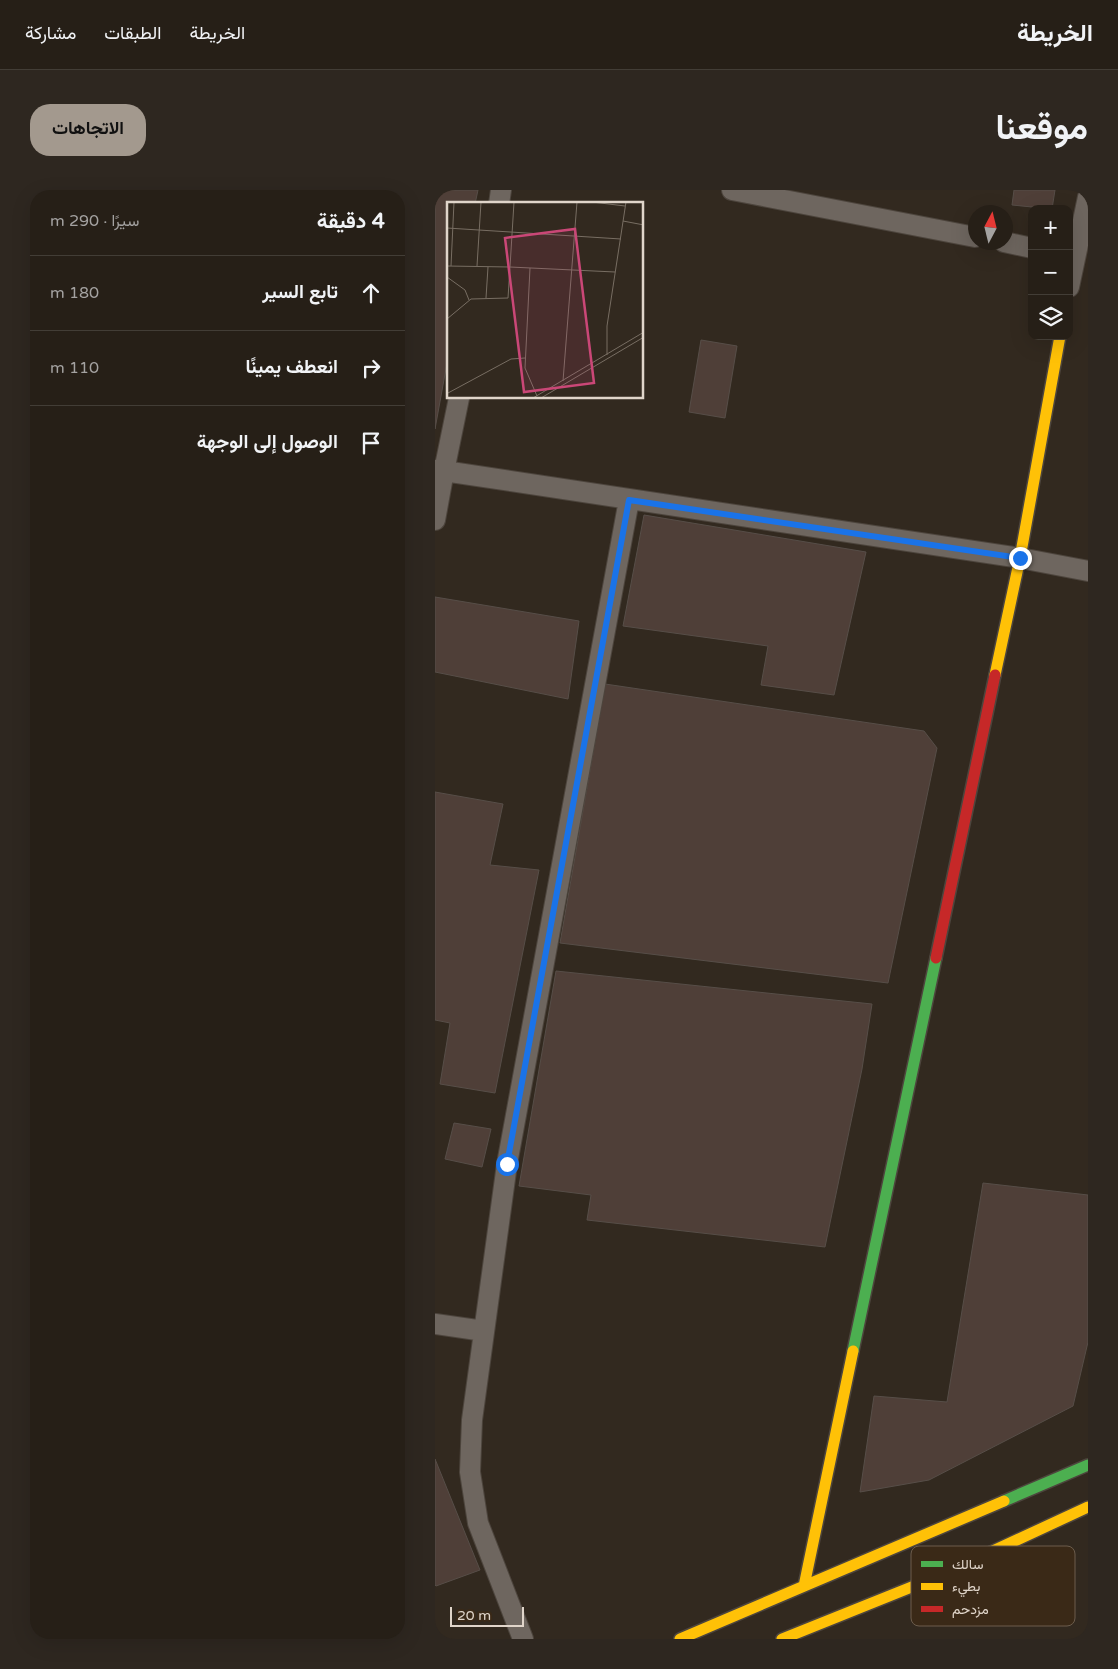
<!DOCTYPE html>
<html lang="ar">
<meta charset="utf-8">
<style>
:root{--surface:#261f17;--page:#2e2720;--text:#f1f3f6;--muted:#a4a2a1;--line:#423d36;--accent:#a3998e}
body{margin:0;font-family:"Varela Round",Vazirmatn,sans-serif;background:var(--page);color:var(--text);direction:rtl}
.controls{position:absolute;right:15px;top:15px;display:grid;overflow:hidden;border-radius:10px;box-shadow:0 5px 20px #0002}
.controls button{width:45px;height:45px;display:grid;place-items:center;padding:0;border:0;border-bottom:1px solid var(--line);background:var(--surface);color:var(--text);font:25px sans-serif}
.compass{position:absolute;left:533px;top:15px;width:45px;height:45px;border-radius:50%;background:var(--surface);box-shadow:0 5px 20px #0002;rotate:7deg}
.scale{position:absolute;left:15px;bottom:12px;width:74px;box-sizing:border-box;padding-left:5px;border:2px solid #e0d5ca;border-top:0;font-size:14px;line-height:18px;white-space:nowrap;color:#e0d5ca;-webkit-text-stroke:4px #3a2917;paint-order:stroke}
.stop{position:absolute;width:15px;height:15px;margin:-11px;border:4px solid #1a73e8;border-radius:50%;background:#fff}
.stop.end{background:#1a73e8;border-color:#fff;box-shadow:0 1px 5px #0008}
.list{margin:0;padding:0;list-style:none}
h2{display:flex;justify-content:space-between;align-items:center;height:65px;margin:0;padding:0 20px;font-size:21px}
h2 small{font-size:16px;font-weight:400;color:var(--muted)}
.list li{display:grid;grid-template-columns:32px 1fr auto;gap:15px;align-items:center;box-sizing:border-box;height:75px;padding:0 20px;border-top:1px solid var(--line)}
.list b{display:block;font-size:19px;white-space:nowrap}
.list em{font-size:16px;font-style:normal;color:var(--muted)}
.icon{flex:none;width:28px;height:28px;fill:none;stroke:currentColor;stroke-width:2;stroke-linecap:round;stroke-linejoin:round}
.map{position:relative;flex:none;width:653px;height:1449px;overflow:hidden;direction:ltr;border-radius:20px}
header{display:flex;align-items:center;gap:30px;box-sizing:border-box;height:70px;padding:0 25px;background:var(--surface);border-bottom:1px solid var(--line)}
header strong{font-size:24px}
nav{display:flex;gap:28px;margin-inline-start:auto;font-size:18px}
.intro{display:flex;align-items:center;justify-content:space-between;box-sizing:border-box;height:120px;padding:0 30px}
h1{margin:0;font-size:35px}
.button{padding:12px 22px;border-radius:20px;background:var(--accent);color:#111;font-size:18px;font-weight:700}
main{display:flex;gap:30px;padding:0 30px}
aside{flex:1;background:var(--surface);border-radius:20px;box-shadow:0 5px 20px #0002}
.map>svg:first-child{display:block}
</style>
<header>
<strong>الخريطة</strong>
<nav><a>الخريطة</a><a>الطبقات</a><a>مشاركة</a></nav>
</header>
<div class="intro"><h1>موقعنا</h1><a class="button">الاتجاهات</a></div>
<main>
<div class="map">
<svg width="653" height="1449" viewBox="0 0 653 1449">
<rect width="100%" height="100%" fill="#32291f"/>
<!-- building -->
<path fill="#4f3f38" stroke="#574e48" d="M0 0H43L40 14H14V162L0 239Z
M579 0H620L617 19 577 15Z
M266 150 302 156 290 228 254 222Z
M209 325 431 362 399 505 326 495 333 456 188 436Z
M0 407 144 431 133 509 0 482Z
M170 494 489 541 502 558 453 793 125 753Z
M0 602 68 614 55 675 104 680 60 903 5 894 15 833 0 830Z
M121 781 437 814 427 879 390 1057 152 1030 156 1005 84 996Z
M19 933 56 939 47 977 10 969Z
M548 993 653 1005V1152L638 1216 494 1290 425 1302 439 1206 512 1212Z
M0 1269 45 1380 1 1396 0 1395Z"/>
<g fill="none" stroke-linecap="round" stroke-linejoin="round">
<!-- street casing -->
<g stroke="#4d453d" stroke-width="22">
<path id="street" d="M297 0 540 47
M64 14 66 0
M569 52 597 58
M634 97 653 7
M0 280 9 281 24 208
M0 330 9 281 585 368 653 381
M0 1134 49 1141
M88 1449 43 1333 35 1282 37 1230 72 974 194 310"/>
</g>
<!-- fast casing -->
<g stroke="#4d453d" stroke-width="14">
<path id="fast" d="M418 1161 501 768
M569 1311 653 1275"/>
</g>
<!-- slow casing -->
<g stroke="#4d453d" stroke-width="14">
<path id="slow" d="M560 485 585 368 625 146
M369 1396 418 1161
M245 1449 569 1311
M347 1449 504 1386 653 1317"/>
</g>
<!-- jam casing -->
<g stroke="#4d453d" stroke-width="14">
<path id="jam" d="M501 768 560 485"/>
</g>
<!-- street -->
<use href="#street" stroke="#6e665f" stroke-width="20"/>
<!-- fast -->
<use href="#fast" stroke="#4caf50" stroke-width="11"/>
<!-- slow -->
<use href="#slow" stroke="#ffc107" stroke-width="11"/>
<!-- jam -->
<use href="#jam" stroke="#c62828" stroke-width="11"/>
</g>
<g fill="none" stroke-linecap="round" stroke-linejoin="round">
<!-- route -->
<path stroke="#1a73e8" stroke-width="6" d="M72 974 194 310 585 368"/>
</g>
<!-- overview -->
<g transform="translate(12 12)">
<rect width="196" height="196" fill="#32291f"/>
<path fill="none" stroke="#786e63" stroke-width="1" d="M145 0 178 4M176 19 197 23M0 26 174 37M0 64 63 65 67 0M4 64 7 0M30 64 34 0M83 66 78 166 90 194M0 75 18 88 22 98M39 96 41 65M0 117 24 97 61 96 63 65 168 70M160 153V124L179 0M116 179 130 0M1 191 64 157 78 156M86 196 197 130M94 196 197 135"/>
<path fill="#ca4777" fill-opacity="0.15" stroke="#ca4777" stroke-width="2.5" d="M128 27 147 181 77 190 58 36Z"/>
<rect width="196" height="196" fill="none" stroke="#e0d5ca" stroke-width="2.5"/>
</g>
<!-- legend -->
<rect x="476" y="1356" width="164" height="80" rx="8" fill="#3a2917" stroke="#6c5d4d" stroke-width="1"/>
<rect x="486" y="1371" width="22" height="6" fill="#4caf50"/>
<rect x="486" y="1393" width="22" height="7" fill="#ffc107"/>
<rect x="486" y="1416" width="22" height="6" fill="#c62828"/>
<g font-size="14" fill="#e0d5ca">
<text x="517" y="1379">سالك</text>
<text x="517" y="1401">بطيء</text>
<text x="517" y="1424">مزدحم</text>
</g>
</svg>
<div class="controls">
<button>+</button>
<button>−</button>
<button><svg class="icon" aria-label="layers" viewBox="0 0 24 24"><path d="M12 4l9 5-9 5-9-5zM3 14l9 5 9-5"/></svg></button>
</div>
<svg class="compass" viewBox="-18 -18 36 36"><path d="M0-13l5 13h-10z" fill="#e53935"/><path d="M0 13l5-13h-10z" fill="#a4a2a1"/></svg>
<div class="scale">20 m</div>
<div class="stop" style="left:72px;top:974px"></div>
<div class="stop end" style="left:585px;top:368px"></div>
</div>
<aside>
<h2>4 دقيقة<small>سيرًا · 290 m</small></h2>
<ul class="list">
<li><svg class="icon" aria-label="ahead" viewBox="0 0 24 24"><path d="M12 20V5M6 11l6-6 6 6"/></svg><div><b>تابع السير</b></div><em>180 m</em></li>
<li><svg class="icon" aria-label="right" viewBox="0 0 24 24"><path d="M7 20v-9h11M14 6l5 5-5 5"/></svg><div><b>انعطف يمينًا</b></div><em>110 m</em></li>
<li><svg class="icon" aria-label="arrive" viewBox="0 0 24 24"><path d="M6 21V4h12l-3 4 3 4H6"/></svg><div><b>الوصول إلى الوجهة</b></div></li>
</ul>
</aside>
</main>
